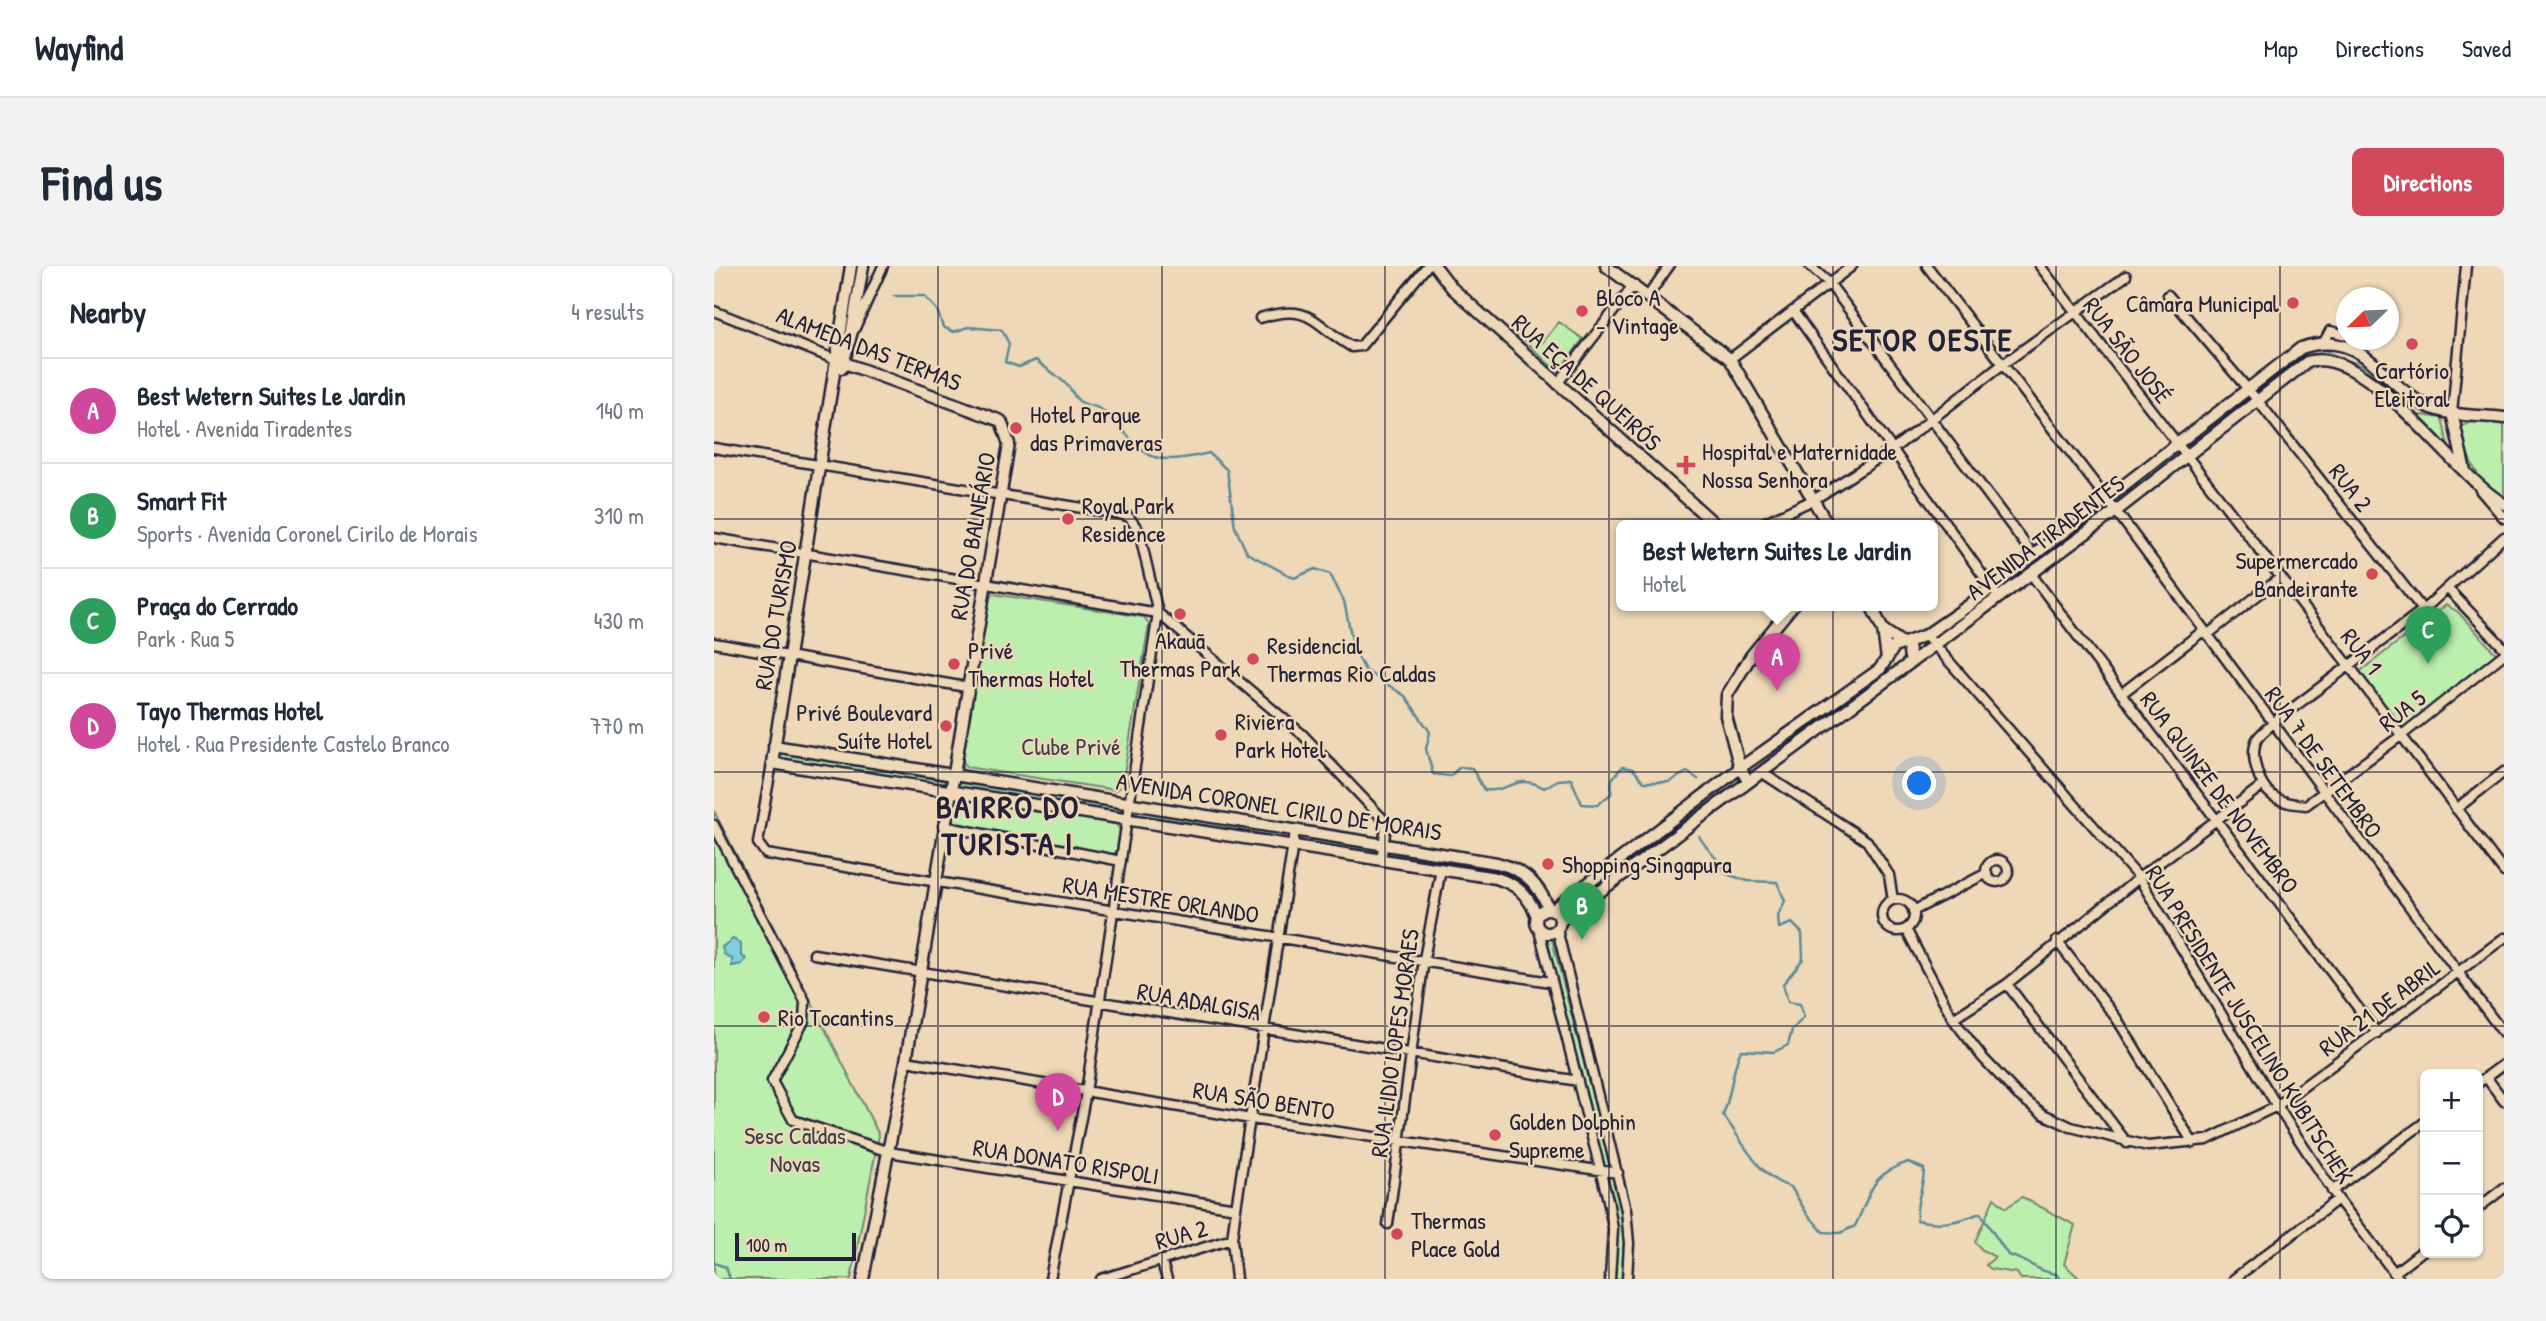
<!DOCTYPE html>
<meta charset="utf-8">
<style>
:root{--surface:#fff;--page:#f2f2f3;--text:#1f2937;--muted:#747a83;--line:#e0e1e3;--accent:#d1495b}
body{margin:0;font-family:"Patrick Hand",sans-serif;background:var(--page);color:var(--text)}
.controls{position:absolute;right:21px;bottom:21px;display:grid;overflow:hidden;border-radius:10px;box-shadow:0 2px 5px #0004}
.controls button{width:63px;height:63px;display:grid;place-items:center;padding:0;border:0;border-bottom:2px solid var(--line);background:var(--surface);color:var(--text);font:35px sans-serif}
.compass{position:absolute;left:1622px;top:21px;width:63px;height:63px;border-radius:50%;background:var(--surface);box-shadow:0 2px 5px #0004;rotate:247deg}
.scale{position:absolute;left:21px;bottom:18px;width:121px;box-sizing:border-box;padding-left:7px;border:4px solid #22223b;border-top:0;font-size:19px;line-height:24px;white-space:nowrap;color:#22223b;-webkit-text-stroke:5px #eed8b7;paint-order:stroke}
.you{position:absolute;left:1206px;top:518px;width:24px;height:24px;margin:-18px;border:5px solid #fff;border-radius:50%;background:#1a73e8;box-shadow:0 0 0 10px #1a73e833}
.badge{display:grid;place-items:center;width:46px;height:46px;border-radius:50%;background:var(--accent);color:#fff;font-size:23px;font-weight:700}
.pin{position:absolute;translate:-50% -58px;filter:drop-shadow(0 2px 4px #0008)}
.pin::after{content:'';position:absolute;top:37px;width:24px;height:21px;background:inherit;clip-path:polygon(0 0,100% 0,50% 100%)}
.popup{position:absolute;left:902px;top:254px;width:322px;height:91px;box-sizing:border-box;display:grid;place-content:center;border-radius:10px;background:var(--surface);filter:drop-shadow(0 2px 5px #0005);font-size:23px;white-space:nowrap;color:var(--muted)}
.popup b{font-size:26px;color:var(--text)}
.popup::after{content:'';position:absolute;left:50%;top:100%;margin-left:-14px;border:14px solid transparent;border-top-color:var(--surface)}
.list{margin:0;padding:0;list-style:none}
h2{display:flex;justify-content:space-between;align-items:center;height:91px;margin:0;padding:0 28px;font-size:30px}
h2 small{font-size:23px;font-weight:400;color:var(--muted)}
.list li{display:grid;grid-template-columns:46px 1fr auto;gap:21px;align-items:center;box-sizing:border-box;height:105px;padding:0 28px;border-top:2px solid var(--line)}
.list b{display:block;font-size:26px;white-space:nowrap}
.list p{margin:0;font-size:23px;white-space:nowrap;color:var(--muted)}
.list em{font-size:23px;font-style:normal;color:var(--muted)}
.icon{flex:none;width:38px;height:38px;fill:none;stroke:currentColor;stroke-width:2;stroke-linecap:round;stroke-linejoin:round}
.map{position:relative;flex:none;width:1790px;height:1013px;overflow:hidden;border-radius:10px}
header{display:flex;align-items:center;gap:42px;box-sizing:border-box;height:98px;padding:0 35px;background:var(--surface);border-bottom:2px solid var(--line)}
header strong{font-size:33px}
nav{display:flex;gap:38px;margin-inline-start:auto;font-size:24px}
.intro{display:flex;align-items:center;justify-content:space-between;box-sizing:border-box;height:168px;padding:0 42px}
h1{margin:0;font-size:49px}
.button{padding:18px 32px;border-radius:10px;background:var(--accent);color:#fff;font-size:24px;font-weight:700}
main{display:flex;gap:42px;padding:0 42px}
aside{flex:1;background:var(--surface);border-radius:10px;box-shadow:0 2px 5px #0004}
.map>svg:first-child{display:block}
</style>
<header>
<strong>Wayfind</strong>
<nav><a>Map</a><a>Directions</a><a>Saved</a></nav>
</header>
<div class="intro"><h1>Find us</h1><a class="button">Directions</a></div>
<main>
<aside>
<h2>Nearby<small>4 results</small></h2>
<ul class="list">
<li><span class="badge" style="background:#d1479c">A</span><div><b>Best Wetern Suites Le Jardin</b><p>Hotel · Avenida Tiradentes</p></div><em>140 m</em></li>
<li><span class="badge" style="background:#2e9e5b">B</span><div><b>Smart Fit</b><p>Sports · Avenida Coronel Cirilo de Morais</p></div><em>310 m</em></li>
<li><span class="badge" style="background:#2e9e5b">C</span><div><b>Praça do Cerrado</b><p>Park · Rua 5</p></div><em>430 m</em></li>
<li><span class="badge" style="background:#d1479c">D</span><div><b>Tayo Thermas Hotel</b><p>Hotel · Rua Presidente Castelo Branco</p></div><em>770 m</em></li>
</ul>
</aside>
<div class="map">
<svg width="1790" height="1013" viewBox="0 0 1790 1013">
<rect width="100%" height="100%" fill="#eed8b7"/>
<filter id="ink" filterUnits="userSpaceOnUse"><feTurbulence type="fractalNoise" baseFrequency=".0143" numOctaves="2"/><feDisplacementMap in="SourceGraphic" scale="14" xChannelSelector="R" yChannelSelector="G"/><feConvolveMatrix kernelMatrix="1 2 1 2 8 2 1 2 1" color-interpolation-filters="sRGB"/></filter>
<g filter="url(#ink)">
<!-- green -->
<path fill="#bceead" stroke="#6f8874" stroke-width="2" d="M845 56 869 73 850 98 837 100 811 75 817 68 828 77Z
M1613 86 1652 101 1693 140 1690 141C1665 115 1622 71 1584 99 1573 107 1557 124 1544 125L1588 92Z
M1536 131 1537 136 1474 179 1475 176Z
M1707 149 1728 152 1736 189 1703 152Z
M1759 155 1790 158V236C1763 216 1753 193 1746 161Z
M1458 189 1461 193 1405 233V230Z
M1378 250 1380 255 1287 325 1283 324Z
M279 328 430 351 435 358 408 520 401 524 252 501 248 493 276 330Z
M1732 339 1744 346 1784 390 1689 465 1644 407Z
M1175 401 1178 405 1038 511 1035 507Z
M67 487 229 514 232 518 66 494 63 492Z
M1027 513 1028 515 850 644V640Z
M245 516 402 542 406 545 405 548 241 522Z
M244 533 402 558 406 564 403 584 399 589 234 558 238 537Z
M0 545 165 869 137 1013H0Z
M427 545 568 567 571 572 424 551 422 547Z
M590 571 658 581 660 585 657 588 587 576Z
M676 584C713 591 796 594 819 623L816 625 792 611 675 591 672 586Z
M834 671 838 674 905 933 910 975 908 1013H901L903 964 900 938 831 675Z
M1308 931 1361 959 1350 998 1366 1013H1307L1303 1007 1277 1003 1272 999 1281 991 1268 984 1261 976 1280 932 1292 942Z"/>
<!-- water -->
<path fill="#7fd0d9" stroke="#5a8a9a" stroke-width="2" d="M19 673 27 677V689L32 693 28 698 18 700V693L10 688 8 681Z"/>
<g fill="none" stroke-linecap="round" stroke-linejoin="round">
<!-- stream -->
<path stroke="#5a8a9a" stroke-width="2.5" d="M180 30H210L223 44 229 61 240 66 254 61 288 64 295 78 291 96 305 101 322 94C332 103 343 109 352 118 358 123 359 130 365 135 372 140 383 139 389 145 434 185 425 204 495 187L513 204 521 261 533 287 580 312 601 303 616 308 630 335 640 384 651 404 691 430 716 466 712 483 719 508 736 510 746 501 758 502 770 524C795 527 803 506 830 522L844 514 857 513 868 538 883 539 897 528 898 513 908 501 919 503 930 516H955L973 506 984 513
M985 570C993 585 1005 592 1012 608L1034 615 1063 616 1071 635 1064 649 1065 662 1078 657 1088 667 1089 693 1069 718 1074 736 1086 738 1090 751 1078 764 1074 779 1060 786 1027 784C1017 806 1018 828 1009 849 1029 875 1045 913 1077 921L1092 946 1109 966 1126 967 1141 960C1158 926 1154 910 1194 896L1210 903C1210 923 1201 933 1203 954 1226 960 1245 956 1266 947L1294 989C1312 993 1323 1006 1342 1008L1346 1013
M0 997 12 1001 16 1013"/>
<!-- minor casing -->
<g stroke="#22223b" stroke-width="13">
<path id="minor" d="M1096 0 1115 17 1320 290
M1213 0 1402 245 1790 768
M1326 0 1636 401 1790 606
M1454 29 1544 135 1709 344
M934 30 955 0
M0 45 120 93
M1080 46 1285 332
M546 52C598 36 598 58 638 81L647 80 713 0
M140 64 169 0
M1637 74 1641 85
M1610 76 1616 65 1632 69
M1016 93 1138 0
M843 118 920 19
M1738 147 1752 0
M0 182 405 248 415 251 425 265 444 347 372 826 336 1013
M1766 224 1790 252
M1045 259 1101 233 1179 183 1289 98 1412 10
M1790 271 1709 344 1559 457C1554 462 1546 468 1543 473 1535 490 1545 520 1559 530 1569 537 1580 538 1592 539L1688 469 1790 388
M0 272 444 347
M1317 308 1663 767
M1734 323 1790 382
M444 347 588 468 668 552 672 561 667 594
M1212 369 1425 612 1563 840 1624 933 1685 1013
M1493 369 1567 311
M0 377 252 421
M1407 428 1489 365
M58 497 44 577 52 588 836 716
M1047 506 1153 575 1175 609 1179 634
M1742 543 1790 506
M0 559 91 735 90 755 58 815 79 854 175 886 522 942
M229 560 407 595
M1272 605a11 11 0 1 1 22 0a11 11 0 1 1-22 0Z
M1168 649a16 16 0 1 1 32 0a16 16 0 1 1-32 0Z
M1199 645 1273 607
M843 663 912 944 915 977 913 1013
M1192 663 1239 753 1269 792 1304 829 1329 848 1357 861 1434 880 1493 874 1563 840 1790 672
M825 664 894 934 899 963 896 1013
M1343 675 1403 753 1479 877
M100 688 864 815
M1293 718 1413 877
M1239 753 1293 718 1425 612 1549 519
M192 795 537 853 904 907
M1772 811 1790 835
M1764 817 1790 798
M1618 925 1711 856
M1764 942 1790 922
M674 958 710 693 727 603
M447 994 453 1013
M1680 1007 1711 983
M387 1013 518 973
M522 1013 518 973 522 942 581 565
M1520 1013 1624 933"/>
</g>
<!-- major casing -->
<g stroke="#22223b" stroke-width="15">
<path id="major" d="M137 0 58 497 782 612C804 619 813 628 823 650
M721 0 738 22 1002 259
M892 0 1016 93 1114 259
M120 93 287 155 295 178 192 795 149 1013
M128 102 137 69 149 0
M1738 147 1751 205
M1157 339 1169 364 1173 393
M1169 364 1194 381 1197 396
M60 480 783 597C810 604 824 617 835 643
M1034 515 1026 502 1012 450 1013 429 1037 390 1079 339
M822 655a12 12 0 1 1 24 0a12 12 0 1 1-24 0Z
M839 644 1026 502 1166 403 1180 381 1212 369 1254 340 1587 82C1648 61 1667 116 1709 138 1733 151 1764 149 1790 152
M846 655 1402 245 1593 96C1654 77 1738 209 1790 238"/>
</g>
<!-- minor -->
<use href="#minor" stroke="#eed8b7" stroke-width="8"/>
<!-- major -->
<use href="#major" stroke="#eed8b7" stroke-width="10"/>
</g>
</g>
<!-- grid -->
<path fill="none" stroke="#22223b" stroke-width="2" stroke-opacity="0.55" d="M224 0V1013M448 0V1013M671 0V1013M895 0V1013M1119 0V1013M1342 0V1013M1566 0V1013M0 253H1790M0 506H1790M0 760H1790"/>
<!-- markers -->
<g fill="#d1495b" stroke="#eed8b7" stroke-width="2.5">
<circle cx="1579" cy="37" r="7"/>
<circle cx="868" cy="45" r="7"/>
<circle cx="1698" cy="78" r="7"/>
<circle cx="302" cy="162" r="7"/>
<path d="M968.5 188.5h7v7h7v7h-7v7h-7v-7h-7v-7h7z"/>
<circle cx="354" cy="253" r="7"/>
<circle cx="1658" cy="308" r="7"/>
<circle cx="466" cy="348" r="7"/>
<circle cx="539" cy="393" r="7"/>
<circle cx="240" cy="398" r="7"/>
<circle cx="232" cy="460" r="7"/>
<circle cx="507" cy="469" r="7"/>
<circle cx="834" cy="598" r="7"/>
<circle cx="50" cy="751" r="7"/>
<circle cx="781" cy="869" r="7"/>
<circle cx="683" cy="968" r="7"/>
</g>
<g text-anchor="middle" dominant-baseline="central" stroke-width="5" stroke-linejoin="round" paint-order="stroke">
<!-- poi labels -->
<g font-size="24" fill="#22223b" stroke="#eed8b7" text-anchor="start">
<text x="882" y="31">Bloco A<tspan x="882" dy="28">- Vintage</tspan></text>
<text x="1565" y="37" text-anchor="end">Câmara Municipal</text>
<text x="1698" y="104" text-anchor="middle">Cartório<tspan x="1698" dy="28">Eleitoral</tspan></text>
<text x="316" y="148">Hotel Parque<tspan x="316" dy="28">das Primaveras</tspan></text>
<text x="988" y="185">Hospital e Maternidade<tspan x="988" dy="28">Nossa Senhora</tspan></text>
<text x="368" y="239">Royal Park<tspan x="368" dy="28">Residence</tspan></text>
<text x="1644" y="294" text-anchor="end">Supermercado<tspan x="1644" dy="28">Bandeirante</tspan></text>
<text x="466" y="374" text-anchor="middle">Akauã<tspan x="466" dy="28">Thermas Park</tspan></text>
<text x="553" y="379">Residencial<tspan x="553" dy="28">Thermas Rio Caldas</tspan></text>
<text x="254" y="384">Privé<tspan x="254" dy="28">Thermas Hotel</tspan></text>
<text x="218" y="446" text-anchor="end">Privé Boulevard<tspan x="218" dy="28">Suíte Hotel</tspan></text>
<text x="521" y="455">Riviera<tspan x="521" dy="28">Park Hotel</tspan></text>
<text x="848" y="598">Shopping Singapura</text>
<text x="64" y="751">Rio Tocantins</text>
<text x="795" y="855">Golden Dolphin<tspan x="795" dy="28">Supreme</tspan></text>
<text x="697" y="954">Thermas<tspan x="697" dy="28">Place Gold</tspan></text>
</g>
<!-- street labels -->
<g font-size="24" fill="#22223b" stroke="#eed8b7">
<text transform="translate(155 82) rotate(21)">ALAMEDA DAS TERMAS</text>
<text transform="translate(1414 84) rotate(52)">RUA SÃO JOSÉ</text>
<text transform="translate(873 116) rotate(42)">RUA EÇA DE QUEIRÓS</text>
<text transform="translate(1637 221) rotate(52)">RUA 2</text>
<text transform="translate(258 270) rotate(-80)">RUA DO BALNEÁRIO</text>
<text transform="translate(1331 271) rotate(-37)">AVENIDA TIRADENTES</text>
<text transform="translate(61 349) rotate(-80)">RUA DO TURISMO</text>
<text transform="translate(1648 385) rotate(52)">RUA 1</text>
<text transform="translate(1688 444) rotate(-38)">RUA 5</text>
<text transform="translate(1610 496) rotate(54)">RUA 7 DE SETEMBRO</text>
<text transform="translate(1506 526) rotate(53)">RUA QUINZE DE NOVEMBRO</text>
<text transform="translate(565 540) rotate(9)">AVENIDA CORONEL CIRILO DE MORAIS</text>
<text transform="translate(447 633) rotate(9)">RUA MESTRE ORLANDO</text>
<text transform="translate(485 735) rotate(10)">RUA ADALGISA</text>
<text transform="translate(1665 741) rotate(-37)">RUA 21 DE ABRIL</text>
<text transform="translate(1536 758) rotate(58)">RUA PRESIDENTE JUSCELINO KUBITSCHEK</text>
<text transform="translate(680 777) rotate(-82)">RUA ILIDIO LOPES MORAES</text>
<text transform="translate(550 834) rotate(9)">RUA SÃO BENTO</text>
<text transform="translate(352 895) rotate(9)">RUA DONATO RISPOLI</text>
<text transform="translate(467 968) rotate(-16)">RUA 2</text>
</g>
<!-- park labels -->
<g font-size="24" fill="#39414c" stroke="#eed8b7">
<text x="357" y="480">Clube Privé</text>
<text x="81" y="869">Sesc Caldas<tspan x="81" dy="28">Novas</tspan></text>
</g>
<!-- district labels -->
<g font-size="32" font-weight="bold" letter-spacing="2" fill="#22223b" stroke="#eed8b7">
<text x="1209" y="73">SETOR OESTE</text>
<text x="294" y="540">BAIRRO DO<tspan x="294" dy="37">TURISTA I</tspan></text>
</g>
</g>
</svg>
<div class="controls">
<button>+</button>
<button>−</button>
<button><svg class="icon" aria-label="locate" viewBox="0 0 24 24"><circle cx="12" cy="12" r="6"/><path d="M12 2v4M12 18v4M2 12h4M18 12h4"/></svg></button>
</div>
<svg class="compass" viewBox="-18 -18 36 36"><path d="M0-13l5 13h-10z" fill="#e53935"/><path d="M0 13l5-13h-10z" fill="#747a83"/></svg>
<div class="scale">100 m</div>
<div class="you"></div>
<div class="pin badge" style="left:1063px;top:425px;background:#d1479c">A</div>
<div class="popup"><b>Best Wetern Suites Le Jardin</b>Hotel</div>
<div class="pin badge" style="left:868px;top:674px;background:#2e9e5b">B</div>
<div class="pin badge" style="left:1714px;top:398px;background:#2e9e5b">C</div>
<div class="pin badge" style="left:344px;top:865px;background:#d1479c">D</div>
</div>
</main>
